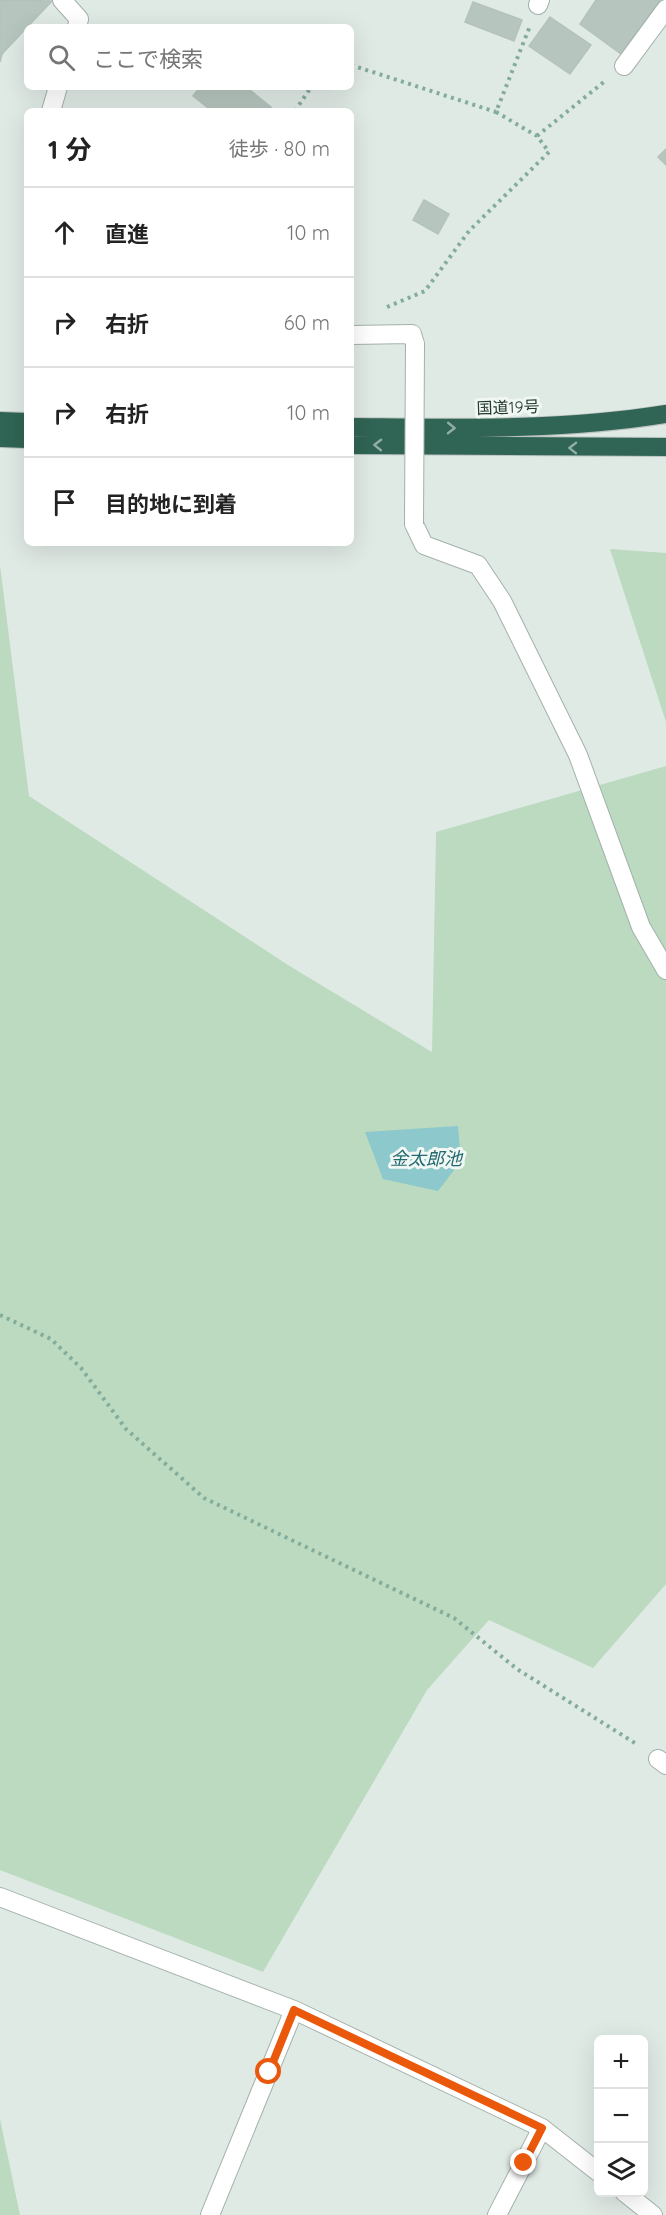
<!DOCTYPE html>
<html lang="ja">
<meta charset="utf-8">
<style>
:root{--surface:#fff;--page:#f2f2f2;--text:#222;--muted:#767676;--line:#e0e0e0}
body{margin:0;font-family:Quicksand,"Noto Sans JP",sans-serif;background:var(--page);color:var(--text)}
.controls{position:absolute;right:18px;bottom:18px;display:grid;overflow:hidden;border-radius:9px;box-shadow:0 6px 24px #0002}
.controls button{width:54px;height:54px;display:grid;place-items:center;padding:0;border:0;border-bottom:2px solid var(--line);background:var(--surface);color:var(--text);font:30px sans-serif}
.stop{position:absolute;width:18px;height:18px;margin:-14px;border:4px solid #ea580c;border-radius:50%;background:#fff}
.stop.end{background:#ea580c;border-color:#fff;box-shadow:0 2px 6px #0008}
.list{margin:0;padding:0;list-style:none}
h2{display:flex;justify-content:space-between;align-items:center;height:78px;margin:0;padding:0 24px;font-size:26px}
h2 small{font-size:20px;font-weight:400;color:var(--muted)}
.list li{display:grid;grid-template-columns:39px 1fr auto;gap:18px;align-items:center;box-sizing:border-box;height:90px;padding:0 24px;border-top:2px solid var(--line)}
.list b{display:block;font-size:22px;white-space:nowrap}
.list em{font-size:20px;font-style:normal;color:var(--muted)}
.icon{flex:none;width:33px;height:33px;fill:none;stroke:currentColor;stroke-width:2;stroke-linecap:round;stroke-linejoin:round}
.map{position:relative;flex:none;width:666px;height:2215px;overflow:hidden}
.search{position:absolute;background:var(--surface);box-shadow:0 6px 24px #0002;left:24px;top:24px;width:330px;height:66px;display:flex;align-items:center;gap:15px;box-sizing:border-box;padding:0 21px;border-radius:9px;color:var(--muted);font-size:22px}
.panel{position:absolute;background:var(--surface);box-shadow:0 6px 24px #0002;left:24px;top:108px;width:330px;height:438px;border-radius:9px}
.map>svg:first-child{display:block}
</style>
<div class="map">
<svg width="666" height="2215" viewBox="0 0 666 2215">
<rect width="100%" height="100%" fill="#e0eae5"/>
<!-- green -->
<path fill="#bbdac0" d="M610 549 666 553V722Z
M0 565 29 796 288 965 432 1052 436 832 666 766V1584L593 1668 489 1620 427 1690 263 1972 0 1870Z
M0 2119 20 2215H0Z"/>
<!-- water -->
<path fill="#8cc8cc" d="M458 1126 461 1161 438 1191 383 1179 365 1132Z"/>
<!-- building -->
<path fill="#b6c5be" stroke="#b3c3bb" stroke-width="1.5" d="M0 0 52 1 2 54 0 62Z
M596 0H660L621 54 580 24Z
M473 2 522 20 514 41 465 22Z
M550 17 591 45 570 74 529 46Z
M200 87H246L271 107 267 111H206L208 108 193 96Z
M666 149V165L658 157Z
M424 200 449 214 438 234 413 220Z"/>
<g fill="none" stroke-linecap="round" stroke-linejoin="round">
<!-- street casing -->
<g stroke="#a3b1ab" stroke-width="20">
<path id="street" d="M62 0 79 19 77 27
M538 5 540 0
M624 66 666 9
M51 111 58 87
M351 335 412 334 415 344
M414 524 424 545 478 565 502 601 578 755 641 927 666 970
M658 1759 666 1765
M0 1897 294 2010 542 2128 598 2172
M624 2192 653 2215
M210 2215 294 2010
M497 2215 542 2128"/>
</g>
<!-- highway casing -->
<g stroke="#bdc4c1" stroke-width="20">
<path id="highway" d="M0 421 27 422
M351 427C456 428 562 431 666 414
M0 438 27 439
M351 445 666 447"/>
</g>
<!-- path -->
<path stroke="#83ac9b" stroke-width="4" stroke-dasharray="3 4.5" stroke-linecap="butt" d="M351 65 496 112
M295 111 311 87
M537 136 605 81
M387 307 425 291 469 231 549 152 537 136 496 112 530 26
M0 1315 51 1339 81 1368 126 1429 204 1498 454 1618 517 1669 638 1745"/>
<!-- street -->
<use href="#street" stroke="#fff" stroke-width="18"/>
<!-- highway -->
<use href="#highway" stroke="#306454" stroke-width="18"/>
<!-- street-bridge casing -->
<g stroke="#a3b1ab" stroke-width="20" stroke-linecap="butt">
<path id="street-bridge" d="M414 524 415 344"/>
</g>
<!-- street-bridge -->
<use href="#street-bridge" stroke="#fff" stroke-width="18"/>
</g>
<!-- one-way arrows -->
<defs><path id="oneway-chevron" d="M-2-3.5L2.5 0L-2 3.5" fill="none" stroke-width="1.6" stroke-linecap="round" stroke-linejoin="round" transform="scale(1.5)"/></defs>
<g stroke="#90aea4">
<use href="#oneway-chevron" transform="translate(451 428) rotate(1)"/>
<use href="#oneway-chevron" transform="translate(378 445) rotate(-179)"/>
<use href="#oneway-chevron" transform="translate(573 448) rotate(-179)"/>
</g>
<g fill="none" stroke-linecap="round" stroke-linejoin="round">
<!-- route -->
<path stroke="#ea580c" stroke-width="8" d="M269 2072 294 2010 542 2128 524 2163"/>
</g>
<g text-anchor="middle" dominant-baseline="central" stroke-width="6" stroke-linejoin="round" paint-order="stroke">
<!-- street labels -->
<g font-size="16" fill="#223931" stroke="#f1f7f3">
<text transform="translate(508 407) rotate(-2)">国道19号</text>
</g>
<!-- water labels -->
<g font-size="18" font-style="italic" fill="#216b71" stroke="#f1f7f3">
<text x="426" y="1158">金太郎池</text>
</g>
</g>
</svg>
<div class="controls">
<button>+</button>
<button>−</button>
<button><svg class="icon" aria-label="layers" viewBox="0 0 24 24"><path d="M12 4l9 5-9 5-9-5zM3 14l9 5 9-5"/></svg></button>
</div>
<div class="stop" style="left:269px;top:2072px"></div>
<div class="stop end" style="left:524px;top:2163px"></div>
<div class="search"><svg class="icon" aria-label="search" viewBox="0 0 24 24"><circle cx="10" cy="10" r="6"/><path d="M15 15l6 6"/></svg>ここで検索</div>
<section class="panel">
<h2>1 分<small>徒歩 · 80 m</small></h2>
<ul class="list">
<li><svg class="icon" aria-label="ahead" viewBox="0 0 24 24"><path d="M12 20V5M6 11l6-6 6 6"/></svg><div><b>直進</b></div><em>10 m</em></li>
<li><svg class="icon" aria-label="right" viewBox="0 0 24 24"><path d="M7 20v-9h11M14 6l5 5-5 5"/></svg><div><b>右折</b></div><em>60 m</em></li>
<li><svg class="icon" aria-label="right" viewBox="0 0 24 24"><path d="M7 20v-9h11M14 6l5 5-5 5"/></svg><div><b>右折</b></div><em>10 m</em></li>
<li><svg class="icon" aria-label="arrive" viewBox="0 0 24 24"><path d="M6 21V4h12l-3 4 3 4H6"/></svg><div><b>目的地に到着</b></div></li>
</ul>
</section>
</div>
